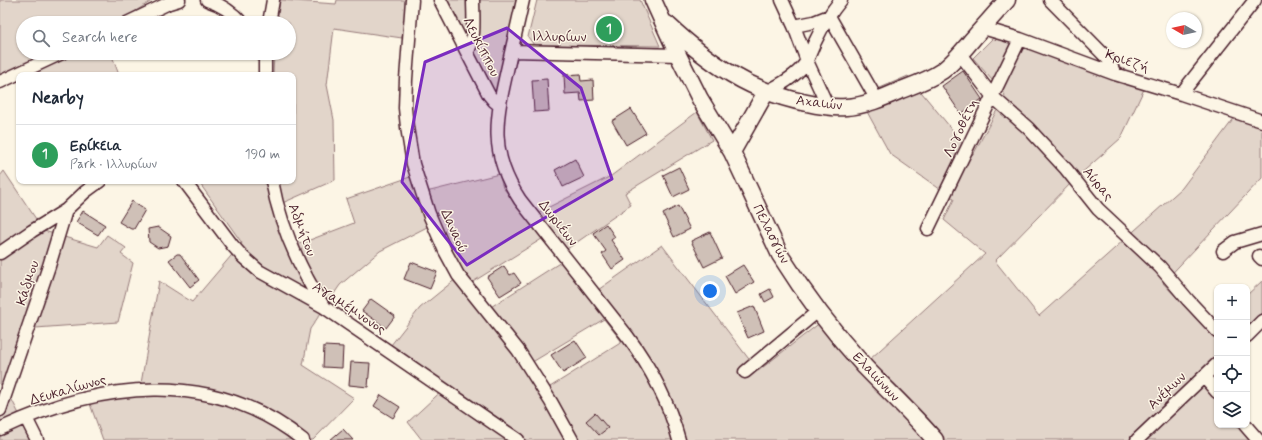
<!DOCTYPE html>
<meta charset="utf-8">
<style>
:root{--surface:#fff;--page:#f2f2f3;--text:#1f2937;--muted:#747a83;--line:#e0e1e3;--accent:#ea580c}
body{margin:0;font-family:Mynerve,sans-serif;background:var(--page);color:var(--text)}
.controls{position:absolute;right:12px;bottom:12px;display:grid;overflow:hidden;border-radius:8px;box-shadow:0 1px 3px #0004}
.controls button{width:36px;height:36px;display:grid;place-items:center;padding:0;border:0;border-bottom:1px solid var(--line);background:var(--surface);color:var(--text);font:20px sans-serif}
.compass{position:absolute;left:1166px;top:12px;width:36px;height:36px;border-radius:50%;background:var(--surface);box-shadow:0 1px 3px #0004;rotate:279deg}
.you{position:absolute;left:710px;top:291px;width:14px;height:14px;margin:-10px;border:3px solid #fff;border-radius:50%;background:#1a73e8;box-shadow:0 0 0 6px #1a73e833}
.badge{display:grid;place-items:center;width:26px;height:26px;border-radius:50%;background:var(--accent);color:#fff;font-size:13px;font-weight:700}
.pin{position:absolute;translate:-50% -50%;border:2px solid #fff;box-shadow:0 1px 4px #0006}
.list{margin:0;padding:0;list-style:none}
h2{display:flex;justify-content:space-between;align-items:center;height:52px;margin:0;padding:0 16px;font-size:17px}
h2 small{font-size:13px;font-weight:400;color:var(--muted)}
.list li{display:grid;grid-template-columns:26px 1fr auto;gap:12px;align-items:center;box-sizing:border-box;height:60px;padding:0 16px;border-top:1px solid var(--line)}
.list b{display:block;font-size:15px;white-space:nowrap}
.list p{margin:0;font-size:13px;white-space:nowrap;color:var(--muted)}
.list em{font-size:13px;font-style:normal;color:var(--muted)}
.icon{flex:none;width:22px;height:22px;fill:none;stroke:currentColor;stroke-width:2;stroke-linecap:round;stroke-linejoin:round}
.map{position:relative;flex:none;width:1262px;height:440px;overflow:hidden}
.search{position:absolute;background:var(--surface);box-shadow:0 1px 3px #0004;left:16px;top:16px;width:280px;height:44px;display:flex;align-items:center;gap:10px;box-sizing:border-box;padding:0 14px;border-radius:22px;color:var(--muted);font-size:15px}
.panel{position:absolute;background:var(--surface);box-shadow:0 1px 3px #0004;left:16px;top:72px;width:280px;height:112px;border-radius:8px}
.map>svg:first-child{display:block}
</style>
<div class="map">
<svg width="1262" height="440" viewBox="0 0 1262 440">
<rect width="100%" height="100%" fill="#fcf5e5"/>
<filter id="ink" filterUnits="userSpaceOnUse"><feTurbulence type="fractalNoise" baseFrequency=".025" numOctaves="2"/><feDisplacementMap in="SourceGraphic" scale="8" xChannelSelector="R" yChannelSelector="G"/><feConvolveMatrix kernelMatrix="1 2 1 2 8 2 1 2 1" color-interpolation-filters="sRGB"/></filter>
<g filter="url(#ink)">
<!-- green -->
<path fill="#e2d5ca" stroke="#967a7a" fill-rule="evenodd" d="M0 0H153L117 23H23V53H111L119 75H21L0 80Z
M280 0 336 4 337 0H407L402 38 334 28 327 85 334 120 335 180 271 208 289 248 354 223 346 199 410 177 418 194 499 174 503 188 529 217 611 176 697 112 712 140 625 193 631 205 567 249 553 232 463 288 483 312 561 262 588 297 662 245 758 371 830 315 868 361 985 254 944 220 954 199 890 154 859 97 908 76 973 155 1005 95 973 58 995 36 1145 87 1121 138 1076 178 995 261 1039 316 1182 188 1235 117 1262 125V178L1163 283 1207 330 1217 321V358L1200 375 1217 395V425H1242L1255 440H422L408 422 447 386 391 345 420 308 462 274 429 226 380 251 340 285 310 329 303 365 354 398 313 440H103L90 404 114 395 140 389 159 281 192 302 242 243 198 181H293V75H273L274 53H289V23H277ZM604 319 622 342 542 392 524 367Z
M447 0H519L498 92 492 89 480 72Z
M537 0H640L660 46 534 45 528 37Z
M4 171 44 231 98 247 107 235 126 248 121 254 133 263 118 322 22 329 5 386 32 440H0V176Z
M1262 281V313L1247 328V295Z"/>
<!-- building -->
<path fill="#cfc0b7" stroke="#4a1f2b" d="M963 71 982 99 961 114 942 86Z
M580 74 581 81 593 80 594 100 581 101 580 93 565 94 564 75Z
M547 79 549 111 534 112 532 80Z
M631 109 646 133 626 145 612 121Z
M575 159 584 177 563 187 555 170Z
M679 167 689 189 673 197 663 175Z
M132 201 145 210 134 229H131L119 222Z
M678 206 690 229 674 237 663 214Z
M83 211 105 225 98 235 76 222Z
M606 224 615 237 611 240 625 260 612 269 602 254 606 251 593 233Z
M158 227 171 236 168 246 158 248 149 242 148 229Z
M710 232 722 258 704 267 691 241Z
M177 254H180L199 280 190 287 169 260Z
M411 262 437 272 430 289 404 279Z
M743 265 754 282 735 294 725 276Z
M504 266 510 275 514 273 521 283 500 296 487 277Z
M770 289 774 297 765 302 761 294Z
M371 299 395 316 386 328 362 311Z
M754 306 764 331 748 338 737 313Z
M575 340 587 358 563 373 551 355Z
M324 346 343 347 342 368 323 367Z
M351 362 370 363 368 387 349 385Z
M381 395 400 407 393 418 374 406Z
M595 413 608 428 599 435 586 421Z
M343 429 353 440H330Z"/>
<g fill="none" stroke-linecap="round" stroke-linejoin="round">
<!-- minor casing -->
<g stroke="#4a1f2b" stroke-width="15">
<path id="minor" d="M207 0C220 4 233 13 242 23
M412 0 406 79 405 108 407 127 413 164 429 214 445 251 458 275 518 350 551 402 572 440
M440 0 489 95 494 101 499 105
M523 0C518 22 513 44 508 66 496 118 488 152 520 200L628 337C651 368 669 403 679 440
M782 0 794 26 807 61 828 107
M1050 0 1108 59 1115 74
M127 23 169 3 179 0
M269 23 273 0
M794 26 814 22 829 16 877 100
M983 28 1020 39 1115 74 1181 94 1262 121
M512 51 678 55
M467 52C476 41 473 14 473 0
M960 54 993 97 1028 128 1066 169 1098 209 1160 267 1188 300 1217 331
M265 75V53
M0 82 62 53
M766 92C780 85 795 77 804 65 809 58 811 50 815 42 822 27 830 13 841 0
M1181 94 1255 0
M184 181 233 246 243 257 259 271 324 307 518 440
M272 181C280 226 299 267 323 306
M928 229 1020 39
M1223 251 1235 242 1262 234
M0 253 32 231 66 210 85 192 100 181
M1259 256 1262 259
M1247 336 1262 321
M745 372 818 311
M1204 377 1217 392
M0 410 49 266 66 210
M26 418 37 440
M1245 425 1258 440
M0 429C99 382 212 367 303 440
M1137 440 1217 364"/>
</g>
<!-- major casing -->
<g stroke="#4a1f2b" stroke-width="19">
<path id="major" d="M653 0 678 55 700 99 732 152 780 255C805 295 833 332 865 367 888 391 913 414 935 440
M667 24C709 63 750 92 807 103 820 106 833 108 846 107 865 106 883 98 901 90 914 85 929 80 942 71 953 63 962 52 971 41 983 27 995 14 1007 0
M732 152 766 92"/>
</g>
<!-- minor -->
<use href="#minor" stroke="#fcf5e5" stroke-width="12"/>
<!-- major -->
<use href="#major" stroke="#fcf5e5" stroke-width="16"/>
</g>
</g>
<!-- marked area -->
<path fill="#7b2cbf" fill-opacity="0.2" stroke="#7b2cbf" stroke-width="3" stroke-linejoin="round" d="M507 28 581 88 612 179 517 234 467 265 402 182 425 62Z"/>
<g text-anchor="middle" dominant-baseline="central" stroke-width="3" stroke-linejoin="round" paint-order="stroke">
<!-- street labels -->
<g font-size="14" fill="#4a1f2b" stroke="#fcf5e5">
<text transform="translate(559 37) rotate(1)">Ιλλυρίων</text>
<text transform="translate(481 47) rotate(63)">Λευκίππου</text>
<text transform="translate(1127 61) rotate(18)">Κριεζή</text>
<text transform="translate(819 103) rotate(7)">Αχαιών</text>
<text transform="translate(961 128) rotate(-65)">Λογοθέτη</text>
<text transform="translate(1098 184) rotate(50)">Αύρας</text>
<text transform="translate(558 223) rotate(52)">Δωριέων</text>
<text transform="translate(302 230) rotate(69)">Αδμήτου</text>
<text transform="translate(454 231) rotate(66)">Δαναού</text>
<text transform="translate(771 234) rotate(63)">Πελασγών</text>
<text transform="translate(28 283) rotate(-72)">Κάδμου</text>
<text transform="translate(349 308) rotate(33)">Αγαμέμνονος</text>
<text transform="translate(876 377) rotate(47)">Ελαιώνων</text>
<text transform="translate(68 390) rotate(-16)">Δευκαλίωνος</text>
<text transform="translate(1167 391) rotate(-44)">Ανέμων</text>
</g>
</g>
</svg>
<div class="controls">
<button>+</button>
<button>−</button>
<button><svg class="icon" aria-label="locate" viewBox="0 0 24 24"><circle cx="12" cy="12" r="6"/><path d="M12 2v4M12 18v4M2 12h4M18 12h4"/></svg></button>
<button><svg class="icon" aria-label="layers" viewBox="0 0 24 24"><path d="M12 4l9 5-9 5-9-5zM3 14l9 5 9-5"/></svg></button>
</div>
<svg class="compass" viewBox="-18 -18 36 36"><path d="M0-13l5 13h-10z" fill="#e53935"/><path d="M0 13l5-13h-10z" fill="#747a83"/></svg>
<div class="you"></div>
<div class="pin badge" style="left:609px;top:29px;background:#2e9e5b">1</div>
<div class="search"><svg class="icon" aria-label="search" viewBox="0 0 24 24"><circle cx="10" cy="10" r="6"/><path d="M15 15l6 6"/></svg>Search here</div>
<section class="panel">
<h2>Nearby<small></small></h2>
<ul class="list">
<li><span class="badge" style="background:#2e9e5b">1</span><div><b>Ερίκεια</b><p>Park · Ιλλυρίων</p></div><em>190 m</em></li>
</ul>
</section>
</div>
